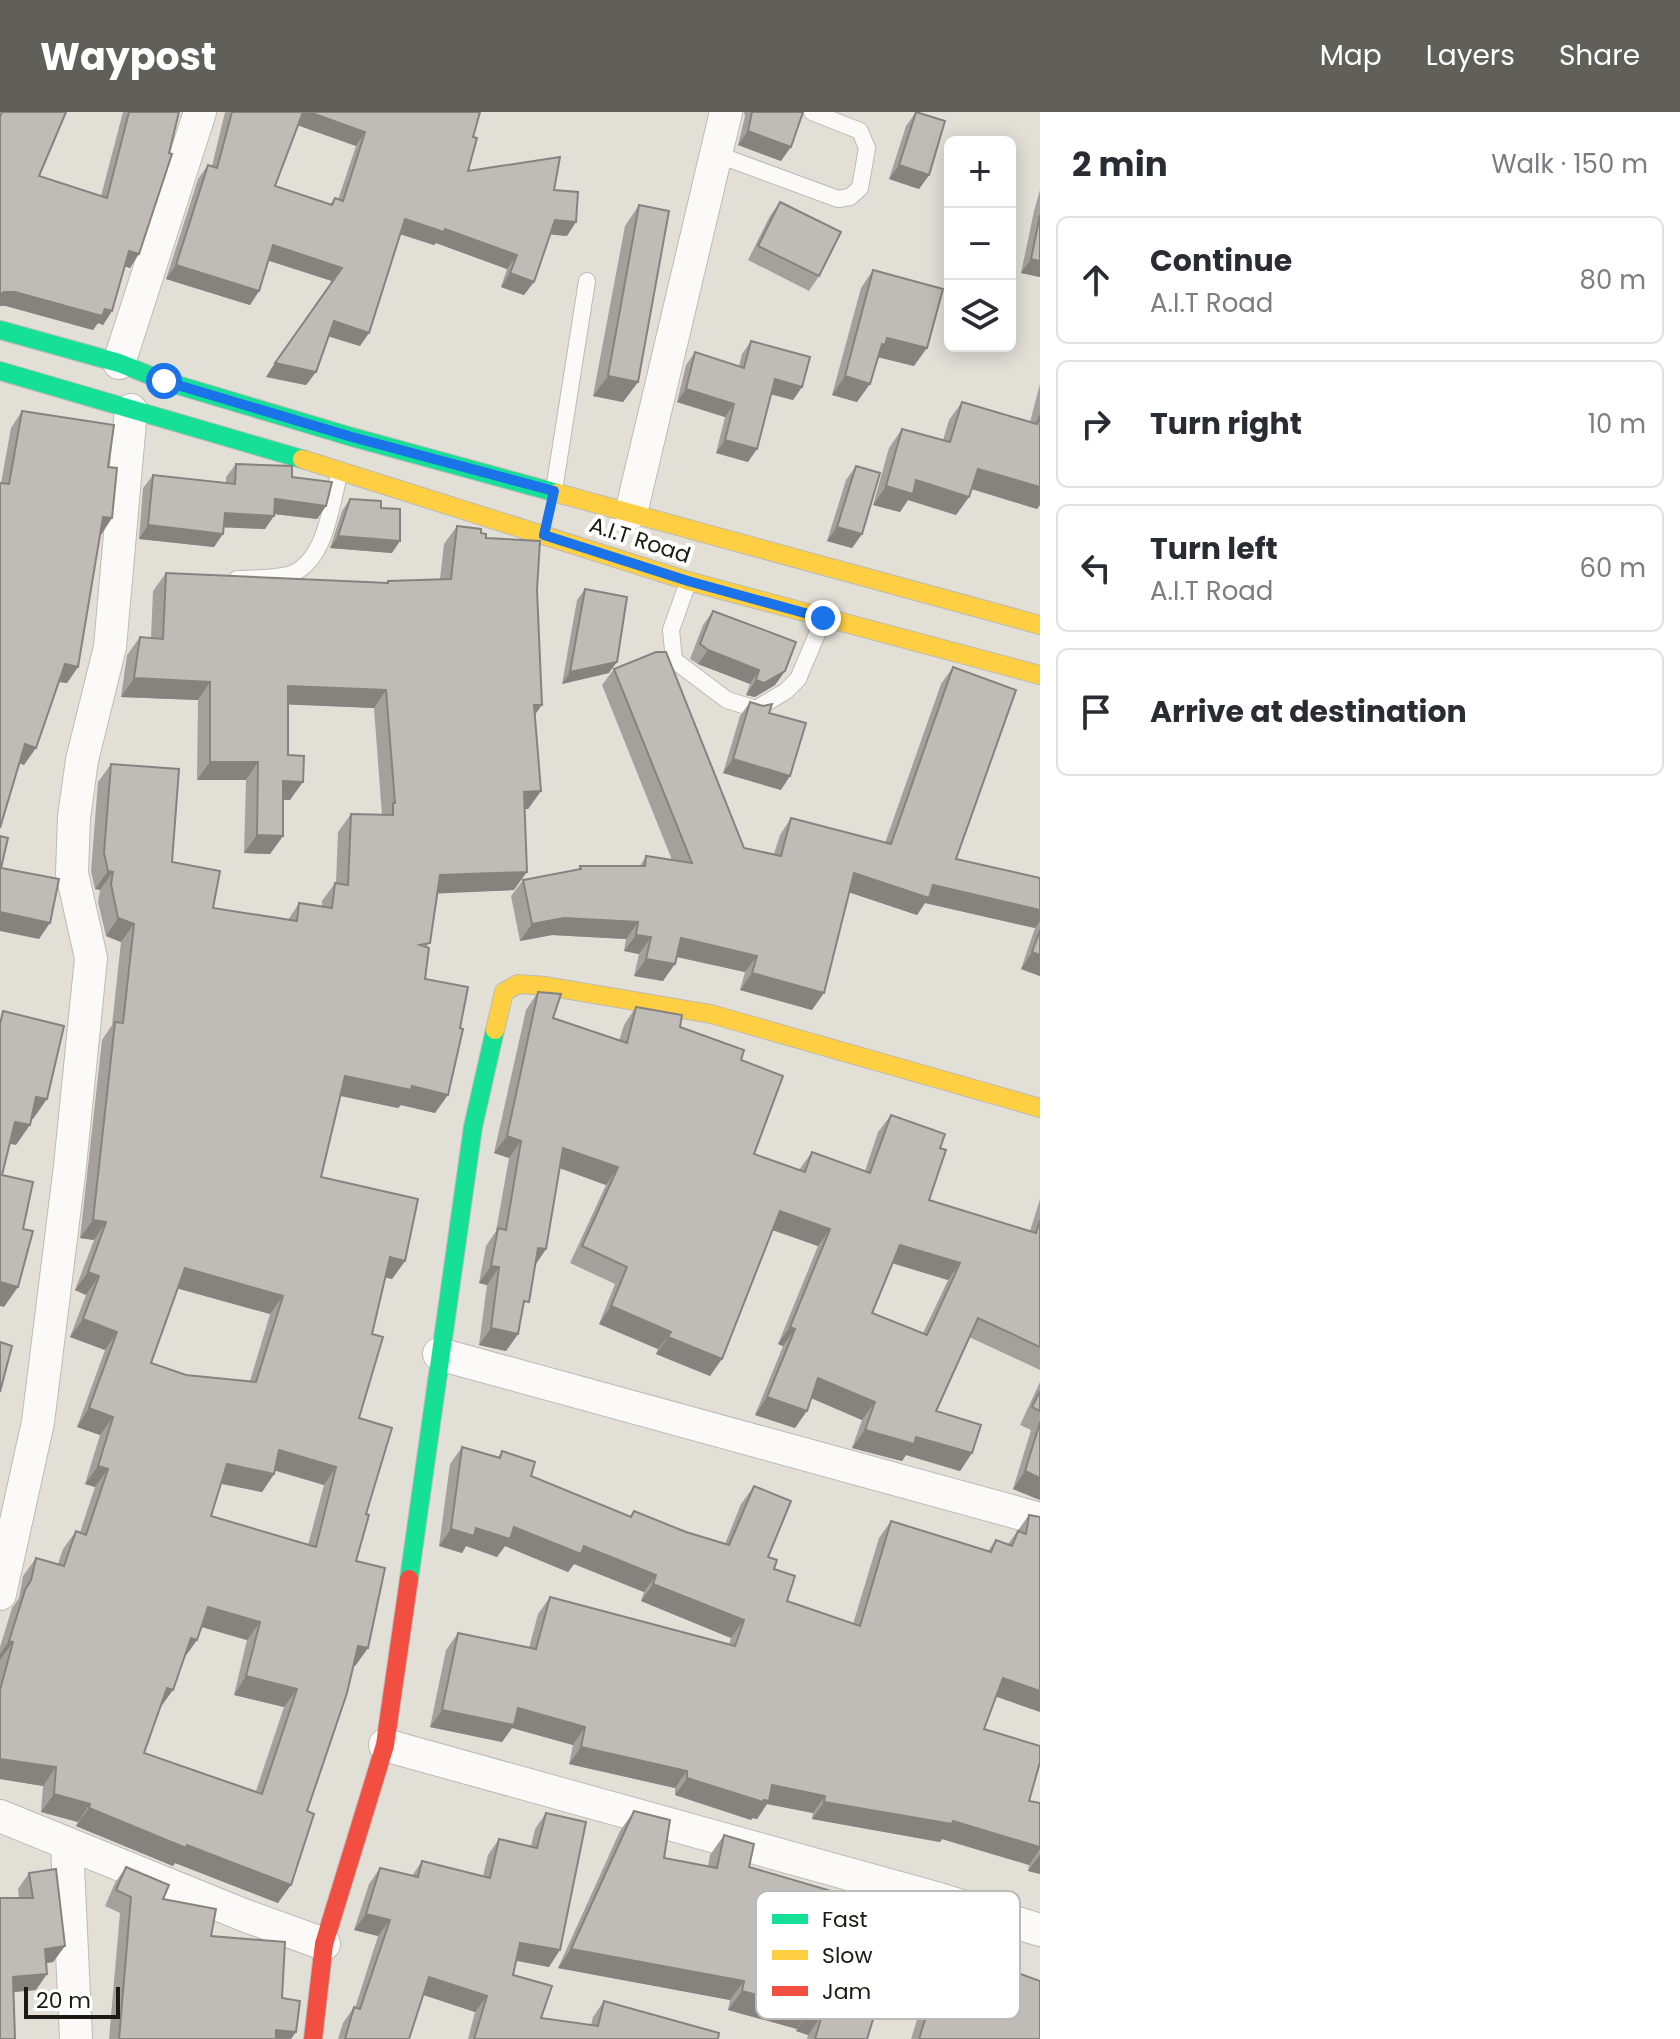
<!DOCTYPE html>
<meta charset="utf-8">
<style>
:root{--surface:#fff;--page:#f7f7f7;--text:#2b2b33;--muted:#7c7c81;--line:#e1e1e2;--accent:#615f59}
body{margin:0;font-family:Poppins,sans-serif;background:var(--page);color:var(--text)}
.controls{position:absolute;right:24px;top:24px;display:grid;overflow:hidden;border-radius:12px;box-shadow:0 4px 20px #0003}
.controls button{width:72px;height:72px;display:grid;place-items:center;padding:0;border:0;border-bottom:2px solid var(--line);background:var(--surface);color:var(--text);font:40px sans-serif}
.scale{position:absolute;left:24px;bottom:20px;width:96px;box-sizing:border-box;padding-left:8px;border:4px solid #1c1a15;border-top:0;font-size:22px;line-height:28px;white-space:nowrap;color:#1c1a15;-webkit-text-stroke:6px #fff;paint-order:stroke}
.stop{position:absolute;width:24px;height:24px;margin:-18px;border:6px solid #1a73e8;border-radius:50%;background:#fff}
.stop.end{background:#1a73e8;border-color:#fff;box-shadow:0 2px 8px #0008}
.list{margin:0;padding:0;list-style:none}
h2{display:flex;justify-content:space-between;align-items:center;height:104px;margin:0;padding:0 32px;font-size:34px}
h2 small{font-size:26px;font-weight:400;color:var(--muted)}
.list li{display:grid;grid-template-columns:52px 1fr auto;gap:24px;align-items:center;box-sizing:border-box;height:128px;margin:0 16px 16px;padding:0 16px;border:2px solid var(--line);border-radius:12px}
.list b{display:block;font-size:30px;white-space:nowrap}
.list p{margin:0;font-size:26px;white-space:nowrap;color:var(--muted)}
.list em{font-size:26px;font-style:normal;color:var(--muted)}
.icon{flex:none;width:44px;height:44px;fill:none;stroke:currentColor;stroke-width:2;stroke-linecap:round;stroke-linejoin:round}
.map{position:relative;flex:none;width:1040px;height:1927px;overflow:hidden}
header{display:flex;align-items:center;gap:48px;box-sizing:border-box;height:112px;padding:0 40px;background:var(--accent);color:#fff}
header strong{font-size:38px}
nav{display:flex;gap:44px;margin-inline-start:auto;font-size:28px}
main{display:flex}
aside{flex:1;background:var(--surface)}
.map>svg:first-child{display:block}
</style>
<header>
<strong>Waypost</strong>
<nav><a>Map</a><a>Layers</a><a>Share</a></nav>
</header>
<main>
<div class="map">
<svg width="1040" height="1927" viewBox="0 0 1040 1927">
<rect width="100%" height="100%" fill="#e2dfd7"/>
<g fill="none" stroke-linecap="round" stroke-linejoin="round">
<!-- lane casing -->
<g stroke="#bdbbb5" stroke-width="18">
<path id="lane" d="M716 42 838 87 850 85 860 76 867 36 860 19 812 0
M554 378 587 169
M237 467C253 466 273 467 288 463 326 452 331 392 340 359
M688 470 671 518 674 548 727 588 756 597 786 579 798 567 823 508"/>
</g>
<!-- street casing -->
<g stroke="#bdbbb5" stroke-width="34">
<path id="street" d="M119 251 200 0
M631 401 726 0
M439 1242 1040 1407
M0 1482 38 1310 70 1054 91 846 72 761 74 705 82 648 110 535 131 298
M385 1633 939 1787 1040 1818
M0 1704 246 1804 324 1832
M67 1732 76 1927"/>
</g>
<!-- fast casing -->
<g stroke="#bdbbb5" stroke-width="20">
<path id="fast" d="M0 218 119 251 164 269 352 325 557 381
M0 259 302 347
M409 1467 473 1015 495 918"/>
</g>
<!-- slow casing -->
<g stroke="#bdbbb5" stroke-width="20">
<path id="slow" d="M302 347 688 469 1040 563
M557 381 1040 513
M495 918 504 880 518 872 546 874 711 902 1040 996"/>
</g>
<!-- jam casing -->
<g stroke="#bdbbb5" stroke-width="20">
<path id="jam" d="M313 1927 324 1832 385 1633 409 1467"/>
</g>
<!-- lane -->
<use href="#lane" stroke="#fbfaf9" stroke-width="16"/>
<!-- street -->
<use href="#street" stroke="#fbfaf9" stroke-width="32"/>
<!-- fast -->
<use href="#fast" stroke="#16e098" stroke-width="18"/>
<!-- slow -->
<use href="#slow" stroke="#ffcf43" stroke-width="18"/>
<!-- jam -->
<use href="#jam" stroke="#f24e42" stroke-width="18"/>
</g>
<!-- wall -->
<path fill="#a4a19d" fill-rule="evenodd" d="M0 0H66L39 64 101 84 123 0H179L130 156 125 154 112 199 103 213 98 211 93 218 6 194H0Z
M225 0H480L473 25 468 59 554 78 567 124 550 122 524 183 501 175 507 157 436 131 434 133 401 122 360 234 328 224 316 260 306 273 266 265 332 169 269 149 259 179 250 193 166 167 198 67 208 53 212 54ZM298 13 356 34 338 88 335 86 330 93 275 74Z
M744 0H803L781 49 738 33 745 4Z
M916 0 929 63 919 77 889 67 906 14Z
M1040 78V165L1021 161 1034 99Z
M780 90 819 164 809 179 748 148 770 104Z
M639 93 638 270 623 290 593 284 625 114Z
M873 158 914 254 878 245 857 290 832 283 861 176Z
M751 229 802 275 793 288 771 282 748 350 716 341 725 305 677 290 686 253 695 240 739 254 742 242Z
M1040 272V393L1037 397 972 377 969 385 956 403 908 388 900 400 873 393 889 336 902 317 943 328 949 308 962 290 1030 310Z
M22 299 108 355 112 406 100 423 78 555 67 571 59 570 24 653 19 651 1 371 11 316Z
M236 352 292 365 326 394 317 407 274 402 265 417 224 415 214 435 139 427 143 376 153 363 226 371V365Z
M856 354 862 422 852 436 827 429 846 368Z
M350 387 381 396 392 441 330 436 342 399Z
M457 414 481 421 537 478 535 602 541 679 528 697H524L514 778 437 781 427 835 425 867 435 1001 401 993 398 996 340 984 321 1065 405 1149 392 1167 386 1165 372 1222 359 1306 366 1402 356 1449 368 1536 355 1554H353L278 1791 175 1751 173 1754 76 1714 78 1710 41 1700 43 1674 0 1667V1535L12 1496 19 1486 23 1464 36 1446 58 1452 63 1437 76 1419 80 1420 95 1375 85 1372 100 1323 77 1315 105 1238 70 1225 86 1183 75 1178 94 1128 80 1126 102 928 112 913 121 830 106 824 98 790 100 778 95 777 91 759 98 670 111 652 172 750 213 796 288 808 299 791 322 794V789L335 771H336L338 720 351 702 382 703 374 596 288 592 290 688H283V724L270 742 244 741 246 668H197L198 588 121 585 127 543 140 525 151 526 153 479 166 461 386 471 388 469 440 467 444 432ZM178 1176 270 1202 250 1269 186 1263 151 1251ZM275 1358 324 1373 308 1433 211 1404 221 1372 262 1380 274 1362ZM201 1515 247 1528 234 1583 284 1595 256 1679 144 1641 160 1596 184 1546 197 1528Z
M585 477 609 561 562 572 577 488Z
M713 499 785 559 775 573 755 585 746 583 750 572 698 552 690 547 703 513Z
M953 555 956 747 1040 766V864L1021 857 1035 816 925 791 917 803 849 780 812 898 740 878 745 860 676 845 663 869 634 864 639 842 624 839 626 827 552 823 520 829 511 784 523 768 578 757 580 754H640L646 744 672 748 602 573 614 557 744 736 774 742 780 723 791 706 885 731 941 572Z
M750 590 769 601 781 678 723 661 740 604Z
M538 880 553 906 619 929 624 913 636 895 680 915 741 948 754 1042 799 1058 812 1040 865 1059 878 1020 891 1003 940 1036 929 1088 1030 1119 1040 1087V1258L969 1225 936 1299 972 1341 960 1359 906 1343 902 1349 852 1336 862 1308 812 1286 795 1316 755 1303 783 1234 778 1232 818 1134 772 1118 710 1264 656 1242 658 1237 599 1212 615 1172 570 1151 606 1073 560 1056 546 1137 535 1153 522 1199 518 1222 506 1239 479 1233 487 1173 479 1171 486 1134 496 1119 509 1046 494 1041 526 898ZM893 1151 948 1168 923 1221 872 1201Z
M1040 1270V1388L1013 1377 1031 1318 1020 1313Z
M462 1335 498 1345 502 1339 531 1364 630 1404 634 1399 686 1420 725 1432 741 1392 754 1374 768 1445 787 1489 853 1512 879 1426 891 1409 988 1439 996 1428 1008 1432 1029 1403 996 1585 984 1617 1029 1689 1040 1691V1762L1028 1759 1029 1753 942 1727 940 1730 812 1707 813 1701 767 1692 757 1707 752 1706 751 1708 675 1683V1676L569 1652 573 1633 512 1616 502 1630 430 1615 446 1538 458 1521 529 1536 538 1502 550 1485 729 1533 731 1526 641 1489 644 1480 574 1452 568 1460 505 1434 497 1445 466 1434 462 1441 439 1434 450 1352Z
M634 1699 664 1746 708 1754 710 1743 724 1723 749 1755 867 1927H807L808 1923 796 1919 797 1917 728 1898 730 1888 558 1856 620 1719Z
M546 1701 549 1855 516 1849 513 1863 541 1906 591 1913 593 1905 604 1889 718 1927H468L475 1900 423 1883 409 1927H338L343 1911 354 1895 355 1896 378 1824 354 1818 369 1772 380 1756 412 1764 422 1749 483 1764 488 1743 499 1727 531 1734 535 1717Z
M126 1755 163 1787 211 1824 282 1886 296 1920 291 1927H109L120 1801 105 1794 115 1771Z
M29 1761 65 1834 53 1850 46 1851 36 1878 14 1880 0 1927 19 1786 18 1777Z
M954 1814 998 1854 1040 1927H911L940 1834Z"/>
<!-- shaded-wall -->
<path fill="#86837f" d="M302 0H309L365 20 356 34 294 12Z
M748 19 791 35 781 49 738 33Z
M899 53 929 63 919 77 889 67Z
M405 107 445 117 517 143 507 157 436 131 434 133 396 121Z
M555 108 576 110 567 124 545 122Z
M273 133 342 156 332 169 264 147Z
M129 139 139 142 130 156 120 153Z
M1031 147 1040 149V165L1021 161Z
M176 153 259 179 250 193 166 167Z
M510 161 534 170 524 183 501 175Z
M4 180H15L112 199 103 213 98 211 93 218 6 194H0V182Z
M334 209 369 221 360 234 324 223Z
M887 226 927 236 914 254 877 245 869 250Z
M275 251 316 260 306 273 266 265Z
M608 264 638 270 623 290 593 284Z
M845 264 870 272 857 290 832 283Z
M775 267 802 275 793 288 766 281Z
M686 277 734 292 725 305 677 290Z
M725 328 757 337 748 350 716 341Z
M978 357 1040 375V393L1037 397 965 375Z
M916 368 969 385 956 403 908 388 900 400 873 393 886 374Z
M275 387 326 394 317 407 265 401Z
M225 401 274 404 265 417 216 415Z
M103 405 112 406 101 423 91 422Z
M148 413 223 422 214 435 139 427Z
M837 415 862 422 852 436 827 429Z
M338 424 400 429 392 441 330 436Z
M708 538 759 558 750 572 698 552Z
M617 550 609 561 562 572 570 560Z
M65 552 78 555 67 571 54 569Z
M785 559 775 573 755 585 746 583 756 568Z
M134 566 210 570 198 588 121 585Z
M288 574 386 578 374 596 275 592Z
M534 593H542L529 611Z
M25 632 36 636 24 653 13 649Z
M733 647 790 664 781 678 723 661Z
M210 650H258L246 668H197Z
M283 669 303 670 290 688 271 687Z
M541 679 528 697 511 698 524 680Z
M257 723 283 724 270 742 244 741Z
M108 759 113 760 100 778 95 777Z
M527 760 514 778 427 782 440 763Z
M854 761 933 773 1040 798V809L1035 816 925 791 917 803 842 778Z
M0 800 50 811 39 827 0 819Z
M118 806 134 812 121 830 106 824Z
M564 806 638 810 626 827 552 823 520 829 532 812Z
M636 823 651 825 639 842 624 839Z
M681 826 757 844 745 860 669 843Z
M1032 840 1040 843V864L1021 857Z
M646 847 675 852 663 869 634 864Z
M752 861 824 881 812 898 740 878Z
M345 964 412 974 448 983 435 1001 401 993 398 996 332 982Z
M36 985 47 987 33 1007 22 1005Z
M15 1010 30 1013 16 1033 1 1030Z
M507 1024 521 1029 509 1046 494 1041Z
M563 1036 618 1055 606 1073 551 1053Z
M780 1099 830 1117 818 1134 767 1116Z
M93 1108 106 1110 94 1128 80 1126Z
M900 1133 960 1151 948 1168 888 1150Z
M538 1136 546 1137 534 1155Z
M390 1145 405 1149 392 1167 378 1164Z
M491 1154 499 1155 487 1173 479 1171Z
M185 1156 283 1184 270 1202 172 1175Z
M88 1160 99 1164 86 1183 75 1178Z
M0 1170 18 1175 4 1195 0 1194Z
M611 1194 671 1220 658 1237 599 1212Z
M83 1207 117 1220 105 1238 70 1225Z
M790 1215 795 1217 783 1234 778 1232Z
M491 1216 518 1222 506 1239 479 1233Z
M668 1225 722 1247 710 1264 656 1242Z
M818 1266 875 1290 862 1308 806 1284Z
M767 1285 807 1299 795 1316 755 1303Z
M89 1296 113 1305 100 1323 77 1315Z
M865 1318 916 1325 972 1341 960 1359 906 1343 902 1349 852 1336Z
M279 1338 336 1355 324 1373 266 1356Z
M227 1352 274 1362 262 1380 214 1370Z
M98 1354 108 1357 95 1375 85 1372Z
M1025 1359 1040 1366V1388L1013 1377Z
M514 1415 584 1434 656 1463 644 1480 574 1452 568 1460 505 1434 497 1445 466 1434 462 1441 439 1434 451 1417Z
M653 1472 744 1508 731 1526 641 1489Z
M208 1495 260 1510 247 1528 195 1513Z
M191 1526 197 1528 184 1546Z
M9 1529 13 1530 0 1548V1542Z
M358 1534 368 1536 355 1554 345 1552Z
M246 1564 297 1577 284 1595 234 1583Z
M1003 1566 1040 1579V1600L991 1583Z
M167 1576 173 1578 160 1596Z
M518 1596 585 1615 573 1633 512 1616 502 1630 430 1615 442 1598Z
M581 1635 687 1659 675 1676 569 1652Z
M0 1647 56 1655 43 1674 0 1667Z
M687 1666 772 1673 825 1684 813 1701 767 1692 757 1707 752 1706 751 1708 675 1683Z
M54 1682 90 1692 78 1710 41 1700Z
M824 1690 953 1709 1040 1735V1737L1029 1753 942 1727 940 1730 812 1707Z
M89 1696 187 1733 291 1773 278 1791 175 1751 173 1754 76 1714Z
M1040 1742V1762L1028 1759Z
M366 1802 390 1808 378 1824 354 1818Z
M520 1831 560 1838 549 1855 509 1847Z
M65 1834 53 1850 34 1853 45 1837Z
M571 1837 744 1869 730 1888 558 1856Z
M47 1862 36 1878 2 1881 13 1865Z
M429 1865 487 1884 475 1900 418 1881Z
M742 1879 810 1897 797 1917 728 1898Z
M810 1899 822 1903 808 1923 796 1919Z
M276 1918 296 1920 291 1927H269Z"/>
<!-- building -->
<path fill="#bfbbb6" stroke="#86837f" stroke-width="2" fill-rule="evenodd" d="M2 0H66L39 64 107 86 129 0H179L169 41 172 42 139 142 129 139 112 199 105 197 102 204 15 180H4L0 182V5Z
M232 0H303L275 74 332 93 335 86 343 89 365 20 309 0H480L473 25 477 26 468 59 560 45 554 78 578 80 576 110 555 108 534 170 510 161 517 143 445 117 444 120 405 107 369 221 334 209 316 260 275 251 342 156 273 133 259 179 176 153 208 53 217 56Z
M752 0H803L791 35 748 19Z
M916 0 945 9 929 63 899 53Z
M780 90 841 120 819 164 758 134Z
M639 93 669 99 638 270 608 264Z
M1040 103V149L1031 147Z
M873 158 943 177 927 236 887 226 885 233 882 232 870 272 845 264Z
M751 229 810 245 802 275 775 267 757 337 725 328 734 292 686 277 695 240 744 256Z
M962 290 1037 312 1040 303V375L978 357 969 385 916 368 913 382 886 374 902 317 950 330Z
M22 299 114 313 108 355 117 356 112 406 103 405 78 555 65 552 36 636 25 632 0 716V371L9 372Z
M236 352 292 354V365L332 370 326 394 275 387 274 404 225 401 223 422 148 413 153 363 235 372Z
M856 354 880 361 862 422 837 415Z
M350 387 381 389V396L400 397V429L338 424Z
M457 414 481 417V421L486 422V426L540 429 537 478 542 593H534L541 679 524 680 527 760 440 763 430 831 420 833 429 836 425 867 468 875 460 916 463 917 448 983 412 974 411 978 345 964 321 1065 418 1087 405 1149 390 1145 372 1222 383 1225 359 1306 392 1316 366 1402 369 1403 356 1449 385 1456 368 1536 358 1534 347 1581 307 1699 314 1702 291 1773 187 1733 186 1736 89 1696 90 1692 54 1682 56 1655 0 1647V1578L13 1530 9 1529 25 1478 31 1468 36 1446 64 1454 76 1419 86 1423 108 1357 98 1354 113 1305 89 1296 117 1220 83 1207 99 1164 88 1160 106 1110 93 1108 115 910 123 911 134 812 118 806 111 772 113 760 108 759 104 741 111 652 179 657 172 750 220 759 213 796 297 809 299 791 332 796 335 771 348 773 351 702 393 703V691H395L386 578 288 574V643L304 644 303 670 283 669V724L257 723 258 650H210V570L134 566 140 525 163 527 166 461 388 471V469L451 467ZM185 1156 283 1184 256 1270 186 1263 151 1251ZM279 1338 336 1355 316 1435 211 1404 227 1352 274 1362ZM208 1495 260 1510 246 1564 297 1577 262 1682 144 1641 167 1576 173 1578 191 1526 197 1528Z
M585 477 627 485 617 550 570 560Z
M713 499 796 530 785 559 764 571 756 568 759 558 708 538 700 532Z
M656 540H666L744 736 781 744 791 706 891 732 953 555 1016 578 956 747 1040 766V798L933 773 929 786 854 761 824 881 752 861 757 844 681 826 675 852 646 847 651 825 636 823 638 810 564 806 532 812 523 768 581 757 580 754H645L646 744 692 751 614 557Z
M750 590 763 594 772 592 769 601 806 611 790 664 733 647Z
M0 724 8 726 1 756 59 767 50 811 0 800Z
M1040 818V843L1032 840Z
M538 880 561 882 553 906 627 931 636 895 682 903 680 915 744 938 741 948 783 964 754 1042 805 1060 812 1040 870 1061 891 1003 945 1022 940 1036 946 1038 929 1088 1036 1121 1040 1108V1235L978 1206 936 1299 981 1313 972 1341 916 1325 914 1332 865 1318 875 1290 818 1266 807 1299 767 1285 795 1217 790 1215 830 1117 780 1099 722 1247 668 1225 671 1220 611 1194 627 1155 582 1134 618 1055 563 1036 546 1137 538 1136 529 1190 524 1189 518 1222 491 1216 499 1155 491 1154 498 1116 506 1118 521 1029 507 1024ZM900 1133 960 1151 927 1223 872 1201Z
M3 899 64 914 47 987 36 985 30 1013 15 1010 2 1063 33 1070 23 1117 33 1119 18 1175 0 1170V912Z
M0 1230 12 1234 0 1280Z
M1040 1279V1299L1032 1295Z
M1040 1310V1366L1025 1359Z
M462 1335 500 1346 502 1339 535 1350 531 1364 631 1405 634 1399 686 1420 729 1433 754 1374 791 1389 768 1445 777 1448 774 1457 795 1464 787 1489 860 1514 891 1409 991 1440 996 1428 1012 1434 1018 1419 1026 1422 1029 1403 1040 1405V1579L1003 1566 984 1617 1040 1634V1650L1029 1689 1040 1691V1735L953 1709 952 1712 824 1690 825 1684 772 1673 769 1689 764 1688 763 1690 687 1666V1659L581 1635 585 1615 518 1596 514 1613 442 1598 458 1521 536 1537 550 1485 735 1534 744 1508 653 1472 656 1463 584 1434 581 1442 514 1415 510 1427 476 1416 474 1424 451 1417Z
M634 1699 670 1708 664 1746 717 1756 724 1723 754 1732 749 1755 906 1801 867 1927H815L822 1903 810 1899V1897L742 1879 744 1869 571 1837Z
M546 1701 586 1710 560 1838 520 1831 513 1863 552 1874 541 1906 598 1914 604 1889 719 1921 718 1927H474L487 1884 429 1865 409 1927H345L354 1895 360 1897 390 1808 366 1802 380 1756 418 1765 422 1749 490 1766 499 1727 537 1736Z
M126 1755 169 1773 163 1787 216 1797 211 1824 285 1830 282 1886 300 1889 296 1920 276 1918V1927H119L131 1785 116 1778Z
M56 1757 65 1834 45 1837 47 1862 13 1865 15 1927H0V1786H33L29 1761Z
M954 1814 1005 1830 998 1854 1040 1869V1927H919Z"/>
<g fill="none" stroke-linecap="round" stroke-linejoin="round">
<!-- route -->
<path stroke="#1a73e8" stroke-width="10" d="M164 269 352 325 554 379 544 423 688 469 823 506"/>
</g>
<g text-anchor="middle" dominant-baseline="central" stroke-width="8" stroke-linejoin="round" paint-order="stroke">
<!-- street labels -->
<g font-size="22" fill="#1c1a15" stroke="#fff">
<text transform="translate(640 428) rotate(18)">A.I.T Road</text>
</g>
</g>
<!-- legend -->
<rect x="756" y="1779" width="264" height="128" rx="12" fill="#fff" stroke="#bbbab9" stroke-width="2"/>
<rect x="772" y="1802" width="36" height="10" fill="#16e098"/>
<rect x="772" y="1838" width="36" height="10" fill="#ffcf43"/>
<rect x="772" y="1874" width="36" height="10" fill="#f24e42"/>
<g font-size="22" fill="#1c1a15">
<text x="822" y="1815">Fast</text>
<text x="822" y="1851">Slow</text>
<text x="822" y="1887">Jam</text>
</g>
</svg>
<div class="controls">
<button>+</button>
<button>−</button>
<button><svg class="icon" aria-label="layers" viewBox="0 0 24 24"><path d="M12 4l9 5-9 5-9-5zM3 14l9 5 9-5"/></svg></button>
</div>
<div class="scale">20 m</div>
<div class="stop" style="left:164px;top:269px"></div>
<div class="stop end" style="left:823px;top:506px"></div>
</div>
<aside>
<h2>2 min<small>Walk · 150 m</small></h2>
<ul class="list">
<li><svg class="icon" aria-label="ahead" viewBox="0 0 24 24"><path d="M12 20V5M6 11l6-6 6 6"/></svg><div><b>Continue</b><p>A.I.T Road</p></div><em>80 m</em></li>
<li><svg class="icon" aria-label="right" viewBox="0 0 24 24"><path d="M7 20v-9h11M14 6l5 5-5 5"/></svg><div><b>Turn right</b></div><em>10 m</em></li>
<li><svg class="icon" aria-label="left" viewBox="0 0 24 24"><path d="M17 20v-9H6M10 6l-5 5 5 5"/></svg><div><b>Turn left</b><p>A.I.T Road</p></div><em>60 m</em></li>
<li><svg class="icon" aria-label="arrive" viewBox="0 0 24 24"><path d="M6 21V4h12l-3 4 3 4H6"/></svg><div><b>Arrive at destination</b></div></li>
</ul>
</aside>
</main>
